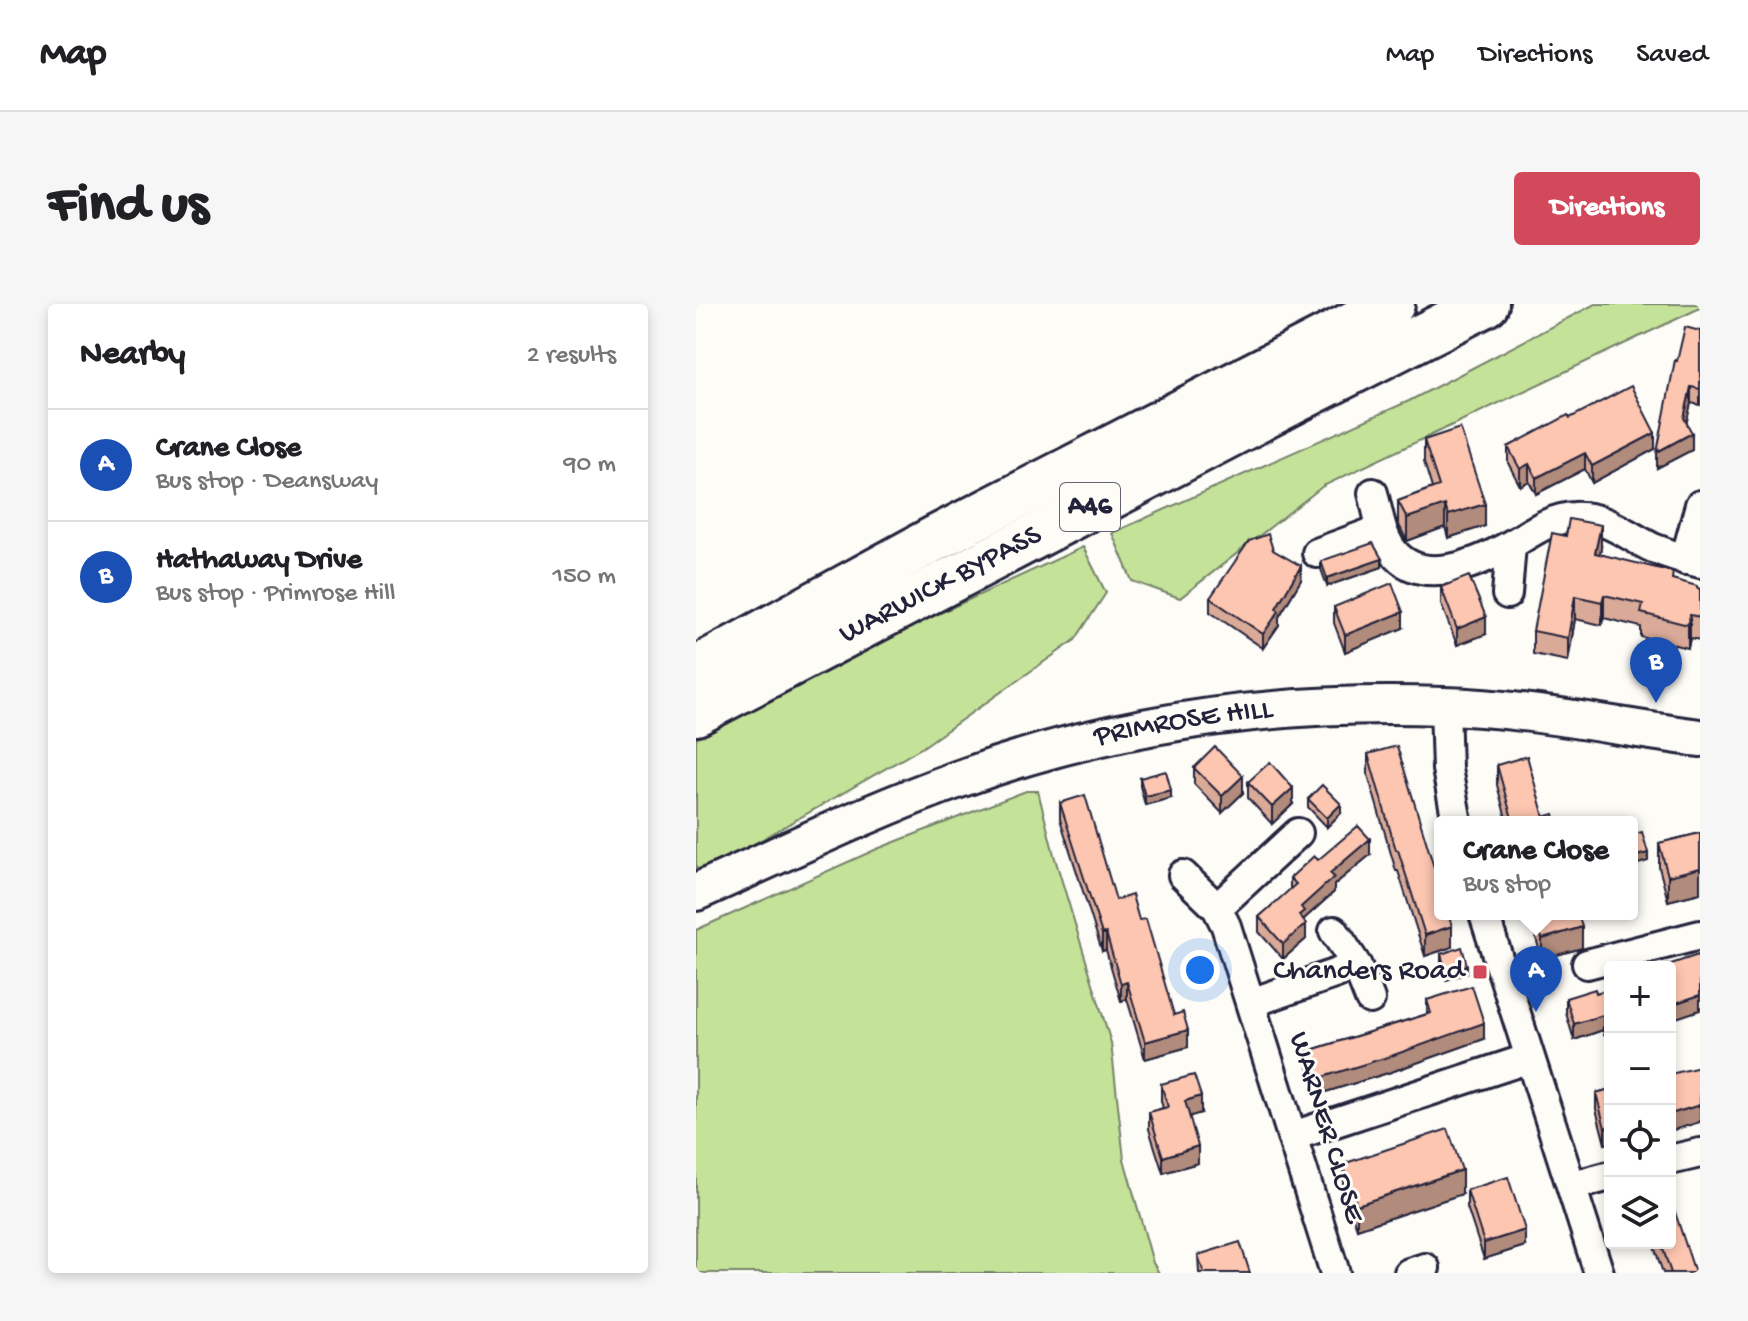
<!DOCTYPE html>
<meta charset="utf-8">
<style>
:root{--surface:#fff;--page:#f6f6f6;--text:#202124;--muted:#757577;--line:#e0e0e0;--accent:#d1495b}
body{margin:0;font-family:"Gochi Hand",sans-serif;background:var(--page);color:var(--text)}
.controls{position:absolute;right:24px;bottom:24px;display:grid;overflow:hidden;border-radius:8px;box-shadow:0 4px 12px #0003}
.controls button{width:72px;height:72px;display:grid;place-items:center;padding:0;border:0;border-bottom:2px solid var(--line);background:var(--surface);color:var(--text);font:40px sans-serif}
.you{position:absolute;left:504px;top:666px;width:28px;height:28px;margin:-20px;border:6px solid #fff;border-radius:50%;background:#1a73e8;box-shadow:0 0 0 12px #1a73e833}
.badge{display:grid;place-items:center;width:52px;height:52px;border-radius:50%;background:var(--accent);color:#fff;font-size:26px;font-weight:700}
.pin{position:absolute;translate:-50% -66px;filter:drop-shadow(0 2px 4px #0008)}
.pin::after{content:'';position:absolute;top:42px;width:28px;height:24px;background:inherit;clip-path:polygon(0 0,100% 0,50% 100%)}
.popup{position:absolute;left:738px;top:512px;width:204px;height:104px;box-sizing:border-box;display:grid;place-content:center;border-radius:8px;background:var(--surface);filter:drop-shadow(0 2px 6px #0005);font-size:26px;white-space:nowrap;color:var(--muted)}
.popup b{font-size:30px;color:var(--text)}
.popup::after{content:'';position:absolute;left:50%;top:100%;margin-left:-16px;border:16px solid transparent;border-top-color:var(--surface)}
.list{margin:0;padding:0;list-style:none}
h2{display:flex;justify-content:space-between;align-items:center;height:104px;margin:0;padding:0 32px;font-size:34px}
h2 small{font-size:26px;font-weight:400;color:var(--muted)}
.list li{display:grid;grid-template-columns:52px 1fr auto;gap:24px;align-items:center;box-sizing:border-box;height:112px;padding:0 32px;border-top:2px solid var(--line)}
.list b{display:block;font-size:30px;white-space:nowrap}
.list p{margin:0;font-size:26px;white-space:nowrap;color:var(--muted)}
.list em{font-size:26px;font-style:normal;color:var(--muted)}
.icon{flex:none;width:44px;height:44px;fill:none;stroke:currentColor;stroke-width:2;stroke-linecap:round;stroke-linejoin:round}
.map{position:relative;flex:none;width:1004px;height:969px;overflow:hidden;border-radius:8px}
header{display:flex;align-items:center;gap:48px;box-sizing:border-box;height:112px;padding:0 40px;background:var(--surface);border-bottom:2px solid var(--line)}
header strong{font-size:38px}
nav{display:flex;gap:44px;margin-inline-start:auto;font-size:28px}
.intro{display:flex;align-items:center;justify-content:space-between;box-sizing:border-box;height:192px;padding:0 48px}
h1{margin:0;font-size:56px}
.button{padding:20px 36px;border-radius:8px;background:var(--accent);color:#fff;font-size:28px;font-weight:700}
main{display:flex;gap:48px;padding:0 48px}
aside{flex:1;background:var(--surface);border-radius:8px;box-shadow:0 4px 12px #0003}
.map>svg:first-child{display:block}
</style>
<header>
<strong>Map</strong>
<nav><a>Map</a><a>Directions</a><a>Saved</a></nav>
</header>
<div class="intro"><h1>Find us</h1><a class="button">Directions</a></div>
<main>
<aside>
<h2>Nearby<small>2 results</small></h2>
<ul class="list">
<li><span class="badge" style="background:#1a4fb4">A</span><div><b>Crane Close</b><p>Bus stop · Deansway</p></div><em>90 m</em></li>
<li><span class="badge" style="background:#1a4fb4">B</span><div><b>Hathaway Drive</b><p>Bus stop · Primrose Hill</p></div><em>150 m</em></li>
</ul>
</aside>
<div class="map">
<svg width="1004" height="969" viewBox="0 0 1004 969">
<rect width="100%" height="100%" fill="#fdfcf7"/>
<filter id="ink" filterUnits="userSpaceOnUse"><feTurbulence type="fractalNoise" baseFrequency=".0125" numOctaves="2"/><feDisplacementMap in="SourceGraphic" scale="16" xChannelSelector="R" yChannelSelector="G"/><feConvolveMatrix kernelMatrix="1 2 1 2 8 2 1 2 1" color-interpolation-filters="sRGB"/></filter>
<g filter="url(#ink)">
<!-- green -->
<path fill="#c5e299" stroke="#74826a" stroke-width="2" d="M899 0H1004V4L627 182 484 294 436 277 416 229 713 97Z
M387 243 410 289 379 336 227 443 32 555 0 568V435L136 359Z
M330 487H342L358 551 415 739 428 855 457 959 463 969H0V626L181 545Z"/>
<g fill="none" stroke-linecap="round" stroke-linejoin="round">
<!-- minor casing -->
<g stroke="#22223b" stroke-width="34">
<path id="minor" d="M677 189C682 208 685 231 697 247 726 285 785 258 816 240 835 229 855 214 878 213 907 211 932 232 957 244 972 250 988 255 1004 259
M621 249 686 225
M989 256 1004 201
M811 290 815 241
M749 402 751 465 761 518
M487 571 521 604 530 622 639 969
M521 604 602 529
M788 610 903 969
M638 627 661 662 674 695
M891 660 1004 631
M555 699 661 662
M597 832 834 754
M974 856 1004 849
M876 882 914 872
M713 969 729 964"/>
</g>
<!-- tertiary casing -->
<g stroke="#22223b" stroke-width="42">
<g id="tertiary">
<path id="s1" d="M0 588C88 549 175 506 266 474 420 418 583 396 747 402 833 404 919 423 1004 434"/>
</g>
</g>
<!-- trunk casing -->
<g stroke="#22223b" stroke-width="50">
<g id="trunk">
<path d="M0 365 240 234 696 0"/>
<path id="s2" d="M0 409 600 96 790 0"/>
</g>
</g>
<!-- minor -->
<use href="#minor" stroke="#fdfcf7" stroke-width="28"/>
<!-- tertiary -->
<use href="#tertiary" stroke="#fdfcf7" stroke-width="36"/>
<!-- trunk -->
<use href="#trunk" stroke="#fdfcf7" stroke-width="44"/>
</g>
<!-- wall -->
<path fill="#daaa98" stroke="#22223b" stroke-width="2" d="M1004 27V101L995 99 990 119 996 146 961 164 981 57Z
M874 114 959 145 896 179 889 165 840 190 833 177 824 182 812 159V143Z
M728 136 789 222 752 234 749 223 711 237 702 219V197L736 184 728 158Z
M905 244 904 250 1004 285V336L994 334 992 344 945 333V323L908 314 906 321 879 315 872 357 837 350V327Z
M577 246 605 276 583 313V321L567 344 514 308V294Z
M625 257 686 263 631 282 625 265Z
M745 283 790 330 761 341 745 300Z
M638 303 707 324 649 348 638 319Z
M672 450 756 643 729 652 702 567H700L672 471Z
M801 461 848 513 860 518H811L801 481Z
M498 464 547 489 526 509 498 480Z
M444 474 475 494 449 501 444 482Z
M552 478 597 500 576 520 552 494Z
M612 495 645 509 631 523 612 503Z
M364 499 420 596 443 616 478 711 492 743 449 755 431 695 425 697 410 646 406 647 364 515Z
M1004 529V589L972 597 963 563V539Z
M674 551 638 581V588L608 615 610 635 587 655 563 628V613L594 586V574L622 556Z
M833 610H882L886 644 846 655Z
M745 650 771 669 750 676 745 659Z
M914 685 908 731 907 726 878 736 870 709V694L900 689Z
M731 696 788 735 695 768 620 791 612 764V747L731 710Z
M465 780 505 809 493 812 502 859 467 869 453 825V808L467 804 465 797Z
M914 785V839L909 840 900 805V789Z
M647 860 766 890 661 925 647 884Z
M771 886 829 942 788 955 771 903Z
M957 939H974L999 969H967Z
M502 951 554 969H503Z"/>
<!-- shaded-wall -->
<path fill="#b18b7c" stroke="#22223b" stroke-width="2" d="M995 83V99L988 130V114Z
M959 129V145L896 179V162Z
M996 129V146L961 164V148Z
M889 149V165L840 190V174Z
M833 160V177L824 182V165Z
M789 200V222L752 234V211Z
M749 201V223L711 237V214Z
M905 221V244L899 272V249Z
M686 255V263L631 282V274Z
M605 262V276L583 313V321L567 344V330L580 304Z
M908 291V314L906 321V298Z
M879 292V315L872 357V334Z
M707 308V324L649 348V331Z
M994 311V334L992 344V321Z
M790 313V330L761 341V325Z
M547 472V489L526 509V492Z
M597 484V500L576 520V503Z
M475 486V494L449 501V492Z
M645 500V509L631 523V514Z
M674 535V551L638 581V588L608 615V621L610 620V635L587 655V640L603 611 605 603 634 569Z
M952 549V557L936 562V553Z
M1004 564V589L972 597V572Z
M756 622V643L729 652V631Z
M886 623V644L846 655V635Z
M410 629V646L406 647V630Z
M771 661V669L750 676V668Z
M431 678V695L425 697V680Z
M1004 691V706L974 716V701Z
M907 711V726L878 736V720Z
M914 714V729L908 731V715Z
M788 719V735L695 768 620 791V775Z
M492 726V743L449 755V738Z
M505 792V809L489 814V797Z
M1004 801V818L974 827V810Z
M914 822V839L909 840V824Z
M502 842V859L467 869V853Z
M766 866V890L661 925V901Z
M829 926V942L788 955V939Z"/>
<!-- building -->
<path fill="#fdc6b1" stroke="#22223b" stroke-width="2" d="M989 23 1004 27V85L995 83 988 114 996 129 961 148 979 56 981 57Z
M935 82 959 129 896 162 889 149 840 174 833 160 824 165 812 143 872 111 874 114Z
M764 124 789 200 752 211 749 201 711 214 702 197 743 182 728 136Z
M873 215 905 221 899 249 977 268 976 275 1001 282V284L1004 285V313L994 311 992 321 945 309 947 300 908 291 906 298 879 292 872 334 837 327 856 229 870 232Z
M572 230 577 246 605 262 580 304 583 307 567 330 514 294 553 237Z
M677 239 686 255 631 274 625 257Z
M773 272 790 313 761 325 745 283Z
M696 279 707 308 649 331 638 303Z
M701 442 744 583V610H752L756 622 729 631 702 546H700L672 450Z
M519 443 547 472 526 492 498 464Z
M831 452 848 513 858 510 860 518H817L801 461Z
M574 458 597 484 576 503 552 478Z
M470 467 475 486 449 492 444 474Z
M626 481 645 500 631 514 612 495Z
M389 491 420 596 436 591 443 616 450 615 478 711 487 708 492 726 449 738 431 678 425 680 410 629 406 630 364 499Z
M662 522 674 535 634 569 638 573 605 603 608 607 603 611 610 620 587 640 563 613 600 580 594 574 618 552 622 556Z
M946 528 952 549 936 553V531Z
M1004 529V564L972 572 963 539Z
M839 610H882L886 623 846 635Z
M766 643 771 661 750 668 745 650Z
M1002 651 1004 656V691L974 701V663H966Z
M776 682 788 719 695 752 620 775 612 747 735 709 731 696Z
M899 685 900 689 914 685V714L908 715 907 711 878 720 870 694Z
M1004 763V801L974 810V770Z
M498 771 505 792 489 797 502 842 467 853 453 808 472 803 465 780Z
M914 785V822L909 824 900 789Z
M752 825 766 866 661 901 647 860Z
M812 873 829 926 788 939 771 886Z
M974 893 999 969H975L965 939H974Z
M544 938 554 969H508L502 951Z"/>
</g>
<!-- markers -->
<rect fill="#d1495b" stroke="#fdfcf7" stroke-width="3" x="776" y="660" width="16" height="16" rx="4"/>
<g text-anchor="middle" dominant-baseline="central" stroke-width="6" stroke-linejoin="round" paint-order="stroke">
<!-- shield labels -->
<rect fill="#fdfcf7" stroke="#646373" stroke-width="2" x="364" y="179" width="60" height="48" rx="6"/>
<g font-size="28" font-weight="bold" fill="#22223b">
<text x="394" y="203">A46</text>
</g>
<!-- street labels -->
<g font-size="30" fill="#22223b" stroke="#fdfcf7">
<text stroke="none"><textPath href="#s2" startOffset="276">WARWICK BYPASS</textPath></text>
<text stroke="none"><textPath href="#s1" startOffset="518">PRIMROSE HILL</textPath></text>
<text transform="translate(629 824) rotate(73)">WARNER CLOSE</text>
</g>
<!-- poi labels -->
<g font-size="30" fill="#22223b" stroke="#fdfcf7" text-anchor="end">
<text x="768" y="668">Chanders Road</text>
</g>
</g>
</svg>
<div class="controls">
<button>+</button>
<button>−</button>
<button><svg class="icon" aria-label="locate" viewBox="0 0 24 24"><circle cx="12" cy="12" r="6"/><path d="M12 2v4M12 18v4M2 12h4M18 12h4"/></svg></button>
<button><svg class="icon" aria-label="layers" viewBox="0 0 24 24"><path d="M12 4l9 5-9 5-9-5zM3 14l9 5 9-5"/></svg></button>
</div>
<div class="you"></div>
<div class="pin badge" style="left:840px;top:708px;background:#1a4fb4">A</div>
<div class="popup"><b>Crane Close</b>Bus stop</div>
<div class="pin badge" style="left:960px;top:399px;background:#1a4fb4">B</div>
</div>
</main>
